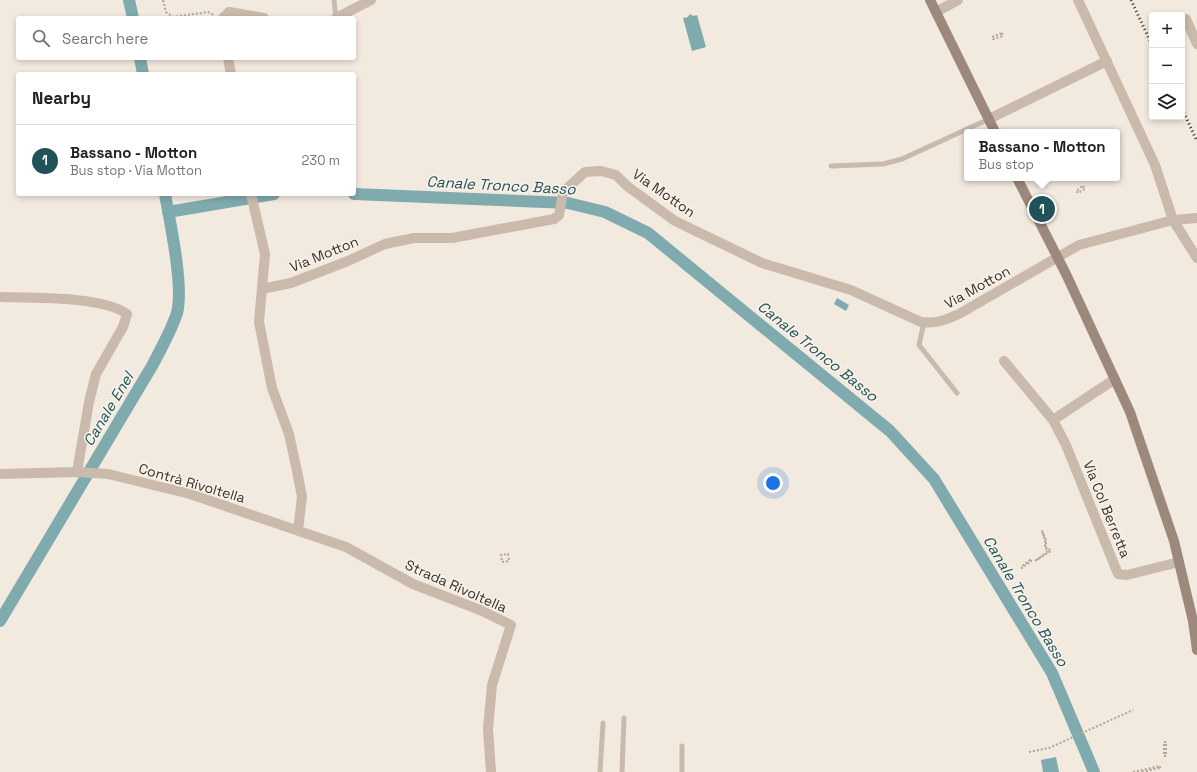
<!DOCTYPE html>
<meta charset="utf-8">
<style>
:root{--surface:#fff;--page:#f2f2f2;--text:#202124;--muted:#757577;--line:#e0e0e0;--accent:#215257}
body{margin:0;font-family:"Space Grotesk",sans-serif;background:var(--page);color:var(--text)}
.controls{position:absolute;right:12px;top:12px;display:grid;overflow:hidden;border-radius:4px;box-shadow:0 2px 6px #0003}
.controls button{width:36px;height:36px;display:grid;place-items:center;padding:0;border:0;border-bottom:1px solid var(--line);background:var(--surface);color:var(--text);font:20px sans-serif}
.you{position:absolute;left:773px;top:483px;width:14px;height:14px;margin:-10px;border:3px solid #fff;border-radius:50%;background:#1a73e8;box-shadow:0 0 0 6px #1a73e833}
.badge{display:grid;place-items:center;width:26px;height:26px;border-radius:50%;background:var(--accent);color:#fff;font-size:13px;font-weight:700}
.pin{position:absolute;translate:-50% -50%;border:2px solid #fff;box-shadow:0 1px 4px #0006}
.popup{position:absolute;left:964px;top:129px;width:156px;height:52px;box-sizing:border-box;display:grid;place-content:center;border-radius:4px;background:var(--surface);filter:drop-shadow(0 1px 3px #0005);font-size:13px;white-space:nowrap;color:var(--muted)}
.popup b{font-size:15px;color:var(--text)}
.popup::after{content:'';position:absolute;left:50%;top:100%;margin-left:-8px;border:8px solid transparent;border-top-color:var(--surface)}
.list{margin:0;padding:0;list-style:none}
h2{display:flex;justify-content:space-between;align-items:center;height:52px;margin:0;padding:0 16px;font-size:17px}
h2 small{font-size:13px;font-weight:400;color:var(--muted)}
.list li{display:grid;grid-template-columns:26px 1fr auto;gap:12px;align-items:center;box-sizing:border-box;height:72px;padding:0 16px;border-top:1px solid var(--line)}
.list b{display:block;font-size:15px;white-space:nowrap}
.list p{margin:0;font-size:13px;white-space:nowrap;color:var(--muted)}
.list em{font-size:13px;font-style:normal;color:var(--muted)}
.icon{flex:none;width:22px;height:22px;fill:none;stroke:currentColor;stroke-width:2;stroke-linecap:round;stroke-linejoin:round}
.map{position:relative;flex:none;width:1197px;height:772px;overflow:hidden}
.search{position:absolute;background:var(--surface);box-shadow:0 2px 6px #0003;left:16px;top:16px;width:340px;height:44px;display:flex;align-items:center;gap:10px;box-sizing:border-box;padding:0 14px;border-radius:4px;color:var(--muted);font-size:15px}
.panel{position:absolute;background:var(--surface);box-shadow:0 2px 6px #0003;left:16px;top:72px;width:340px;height:124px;border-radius:4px}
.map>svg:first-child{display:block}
</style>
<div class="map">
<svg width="1197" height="772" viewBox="0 0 1197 772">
<rect width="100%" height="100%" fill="#f2e9df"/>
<!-- water -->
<path fill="#7faaae" d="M690 14 693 16 697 15 706 47 692 51 683 18 688 17Z
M837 298 849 305 846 311 834 304Z
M1056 757 1059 772H1043L1041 760Z"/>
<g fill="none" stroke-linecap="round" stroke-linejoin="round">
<!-- canal -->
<path stroke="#7faaae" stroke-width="12" d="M129 0 133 18
M140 58 143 74
M354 194 568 203 605 212 648 233 890 431 934 479 1052 673 1094 772
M168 212 274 194
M0 621 152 366C161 349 171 331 177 313 184 287 170 222 165 194"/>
<!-- path -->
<path stroke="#b5a495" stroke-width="2" stroke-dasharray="2 2" stroke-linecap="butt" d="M163 0 166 12 173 17 208 12 214 15
M1002 33 1003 36 993 39 992 37Z
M1083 186 1085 189 1078 193 1076 191Z
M1042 531 1046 540V547L1051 551 1035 561 1048 551 1045 547V540Z
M508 554 509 561 502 562 501 555Z
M1030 560 1031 561 1022 568 1021 567Z
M1164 742H1166V756H1164Z
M1029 752 1049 748 1133 710
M1133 772 1160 766V768
M1142 772 1160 768"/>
<!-- service -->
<path stroke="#c9baab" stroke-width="5" d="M334 0 336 18
M831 166 883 164 902 159 989 119
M924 322 919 345 957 393
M600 772 603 723
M622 772 624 718
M682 772V746"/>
<!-- minor -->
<path stroke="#c9baab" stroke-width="10" d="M1078 0 1155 165 1173 220 1197 258
M936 12 958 0
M223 18 229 12 264 18
M336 18 371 0
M1186 19 1197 44
M228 58 231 74
M989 119 1107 61
M251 194 265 254 259 322 272 388 289 434 297 471 302 497 298 530
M262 289 291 283 348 261 385 244 414 238H452L554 219 559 215 563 192 585 172 601 171 616 175 627 186 675 221 762 263 851 290 921 322C937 324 945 320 959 314L1079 245 1173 220 1197 218
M0 297C31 298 103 296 127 314L123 327 96 374 89 402 77 472
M1004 361 1053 420 1066 445 1118 574 1127 575 1179 562
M1053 420 1115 379
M0 474 77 472 108 474 190 494 346 547 413 584 480 610 511 625 492 685 488 729 491 772"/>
<!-- secondary -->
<path stroke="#9d897c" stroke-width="10" d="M930 0 995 132
M1017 178 1066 274 1130 412 1174 541 1193 621 1197 650"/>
<!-- rail -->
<path stroke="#372e2a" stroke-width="3" stroke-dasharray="1 3" stroke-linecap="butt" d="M1131 0 1152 45
M1182 109 1197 141"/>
</g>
<g text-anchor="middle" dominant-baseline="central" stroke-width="3" stroke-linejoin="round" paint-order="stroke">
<!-- street labels -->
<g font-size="14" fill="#372e2a" stroke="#f9f3eb">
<text transform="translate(664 193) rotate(35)">Via Motton</text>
<text transform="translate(324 254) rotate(-22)">Via Motton</text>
<text transform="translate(977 287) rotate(-29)">Via Motton</text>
<text transform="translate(192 483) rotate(16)">Contrà Rivoltella</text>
<text transform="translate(1107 509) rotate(68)">Via Col Berretta</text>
<text transform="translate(456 586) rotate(24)">Strada Rivoltella</text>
</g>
<!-- water labels -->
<g font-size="15" font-style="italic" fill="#215257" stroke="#f9f3eb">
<text transform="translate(501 185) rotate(3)">Canale Tronco Basso</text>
<text transform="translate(818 351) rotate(39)">Canale Tronco Basso</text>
<text transform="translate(108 409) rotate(-59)">Canale Enel</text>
<text transform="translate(1026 601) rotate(59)">Canale Tronco Basso</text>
</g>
</g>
</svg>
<div class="controls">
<button>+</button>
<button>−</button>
<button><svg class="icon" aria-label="layers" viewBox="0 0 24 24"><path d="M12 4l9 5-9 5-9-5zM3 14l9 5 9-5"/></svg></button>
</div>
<div class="you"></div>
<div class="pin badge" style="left:1042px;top:209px">1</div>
<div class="popup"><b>Bassano - Motton</b>Bus stop</div>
<div class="search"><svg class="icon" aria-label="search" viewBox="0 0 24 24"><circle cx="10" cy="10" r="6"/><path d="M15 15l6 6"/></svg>Search here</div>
<section class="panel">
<h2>Nearby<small></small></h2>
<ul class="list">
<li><span class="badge">1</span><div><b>Bassano - Motton</b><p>Bus stop · Via Motton</p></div><em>230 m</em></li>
</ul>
</section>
</div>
